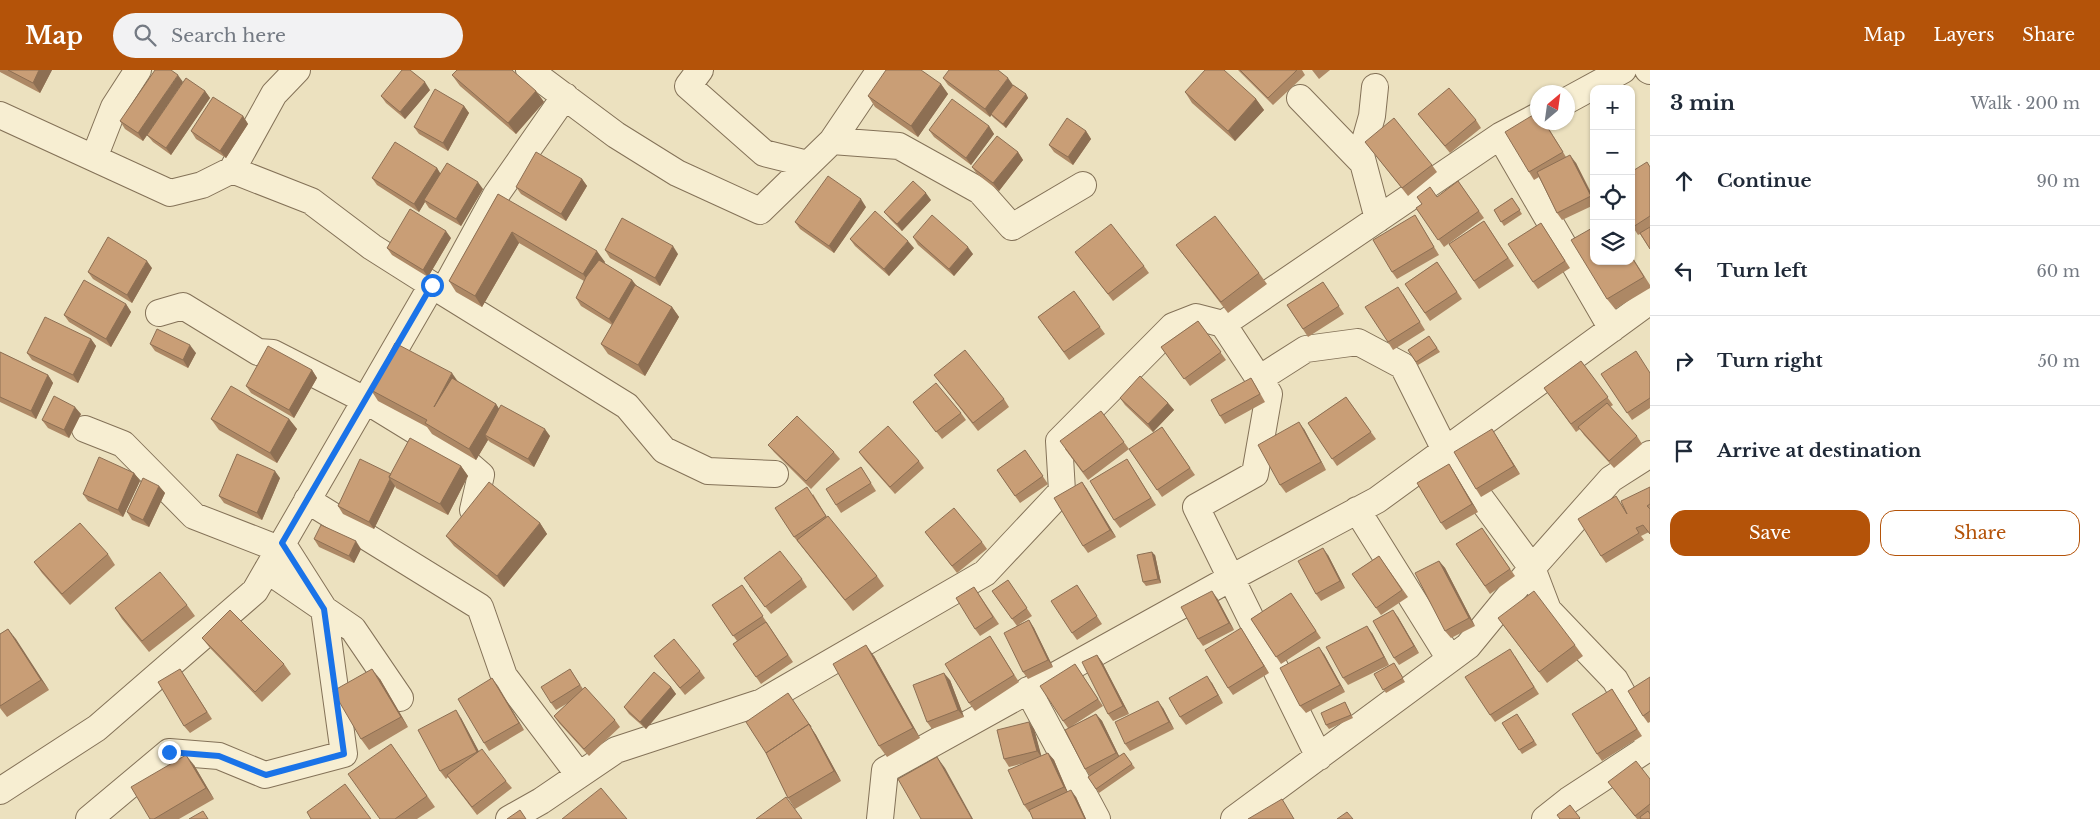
<!DOCTYPE html>
<meta charset="utf-8">
<style>
:root{--surface:#fff;--page:#f2f2f3;--text:#1f2937;--muted:#747a83;--line:#e0e1e3;--accent:#b45309}
body{margin:0;font-family:"Libre Baskerville",serif;background:var(--page);color:var(--text)}
.controls{position:absolute;right:15px;top:15px;display:grid;overflow:hidden;border-radius:10px;box-shadow:0 1px 4px #0004}
.controls button{width:45px;height:45px;display:grid;place-items:center;padding:0;border:0;border-bottom:1px solid var(--line);background:var(--surface);color:var(--text);font:25px sans-serif}
.compass{position:absolute;left:1530px;top:15px;width:45px;height:45px;border-radius:50%;background:var(--surface);box-shadow:0 1px 4px #0004;rotate:29deg}
.stop{position:absolute;width:15px;height:15px;margin:-11px;border:4px solid #1a73e8;border-radius:50%;background:#fff}
.stop.end{background:#1a73e8;border-color:#fff;box-shadow:0 1px 5px #0008}
.list{margin:0;padding:0;list-style:none}
h2{display:flex;justify-content:space-between;align-items:center;height:65px;margin:0;padding:0 20px;font-size:21px}
h2 small{font-size:16px;font-weight:400;color:var(--muted)}
.list li{display:grid;grid-template-columns:32px 1fr auto;gap:15px;align-items:center;box-sizing:border-box;height:90px;padding:0 20px;border-top:1px solid var(--line)}
.list b{display:block;font-size:19px;white-space:nowrap}
.list em{font-size:16px;font-style:normal;color:var(--muted)}
.actions{display:flex;gap:10px;padding:15px 20px}
.actions a{flex:1;padding:11px 0;border:1px solid var(--accent);border-radius:15px;text-align:center;font-size:18px;color:var(--accent)}
.actions .main{background:var(--accent);color:#fff}
.icon{flex:none;width:28px;height:28px;fill:none;stroke:currentColor;stroke-width:2;stroke-linecap:round;stroke-linejoin:round}
.map{position:relative;flex:none;width:1650px;height:749px;overflow:hidden}
header{display:flex;align-items:center;gap:30px;box-sizing:border-box;height:70px;padding:0 25px;background:var(--accent);color:#fff}
header strong{font-size:24px}
nav{display:flex;gap:28px;margin-inline-start:auto;font-size:18px}
.search{width:350px;height:45px;background:var(--page);display:flex;align-items:center;gap:12px;box-sizing:border-box;padding:0 18px;border-radius:28px;color:var(--muted);font-size:19px}
main{display:flex}
aside{flex:1;background:var(--surface)}
.map>svg:first-child{display:block}
</style>
<header>
<strong>Map</strong>
<div class="search"><svg class="icon" aria-label="search" viewBox="0 0 24 24"><circle cx="10" cy="10" r="6"/><path d="M15 15l6 6"/></svg>Search here</div>
<nav><a>Map</a><a>Layers</a><a>Share</a></nav>
</header>
<main>
<div class="map">
<svg width="1650" height="749" viewBox="0 0 1650 749">
<rect width="100%" height="100%" fill="#ece1bf"/>
<g fill="none" stroke-linecap="round" stroke-linejoin="round">
<!-- minor casing -->
<g stroke="#847258" stroke-width="28">
<path id="minor" d="M529 0 616 65 677 103 760 141 832 71 880 0
M700 0 688 16 764 83 808 94
M1648 0 1650 1
M1375 17 1372 46 1361 85 1378 149
M1300 28 1362 92
M1568 30 1623 0
M0 45 170 123 202 115 232 100 311 131 372 177 443 222 496 125 565 26
M1500 66 1612 259
M832 71 899 76 980 121 1012 157 1083 115
M94 88 114 37 138 0
M232 100 274 24 297 0
M443 222 627 336 664 380 708 401 775 404
M159 243 183 236 258 282 273 283 365 330 466 392 481 405 473 440
M1223 254 1500 66 1538 46
M1259 309 1306 279 1358 272 1403 296 1445 380 1532 498 1548 540 1615 610 1650 673
M85 359 123 374 194 446 279 479
M307 430 480 537 504 606 579 705
M1357 440 1450 589
M267 500 353 559 400 628
M1028 620 1097 749
M0 721 97 658 255 521 432 215
M89 749 169 682 219 686 265 705 344 684 324 539 282 473
M509 749 541 731 616 680 762 632 985 503 1062 421 1059 371 1173 256 1196 247 1223 254 1269 324 1255 404 1196 437 1319 687
M880 749 885 700 1231 508 1377 430 1650 231
M1234 749 1468 576 1532 498 1611 409 1650 384
M1545 749 1569 730 1650 677"/>
</g>
<!-- minor -->
<use href="#minor" stroke="#f7eed2" stroke-width="26"/>
</g>
<!-- wall -->
<path fill="#ad8865" d="M0 0H52L40 23 0 2Z
M1238 0H1302L1305 5 1273 35Z
M1312 0H1330L1319 9Z
M452 5 536 21 544 32 516 64 460 16Z
M943 8 1013 15 1026 24 1028 28 1006 58 994 48 991 45 990 47 948 15Z
M183 12 143 71 125 59 120 51Z
M941 14 948 24 918 67 875 37 868 26Z
M430 20 405 49 386 33 381 26Z
M205 21 210 28 171 85 153 72 147 65Z
M1185 22 1256 29 1264 40 1235 71 1192 33Z
M464 36 469 43 448 81 419 64 414 57Z
M1418 44 1476 50 1481 58 1450 83Z
M243 46 248 54 226 88 196 69 191 61Z
M1545 52 1566 87 1576 93 1594 128V135L1562 150 1557 143 1539 107 1534 110 1529 102Z
M989 56 994 64 971 95 934 67 929 60Z
M1086 61 1091 69 1073 95 1054 82 1049 75Z
M1365 72 1432 95 1437 102 1408 126Z
M1018 82 1023 90 999 121 977 104 972 97Z
M1650 97V179L1640 164 1638 165 1631 154Z
M437 98 440 104 483 119 461 156 429 138 425 132 419 142 377 115 372 108Z
M582 109 587 116 566 151 521 124 516 117Z
M1458 111 1484 148 1444 177 1416 138 1422 134 1417 127H1437Z
M498 124 605 192 604 193 632 210 637 216 672 237 679 247 645 306 608 284 601 274 612 255 581 236 576 228 584 211 519 173 482 237 456 222 449 211Z
M1512 128 1522 144 1504 156 1494 140Z
M931 130 902 161 890 149 884 142Z
M866 137 834 183 800 159 795 152Z
M1415 145 1439 185 1397 209 1392 202Z
M1484 151 1514 196 1479 219 1449 174Z
M1541 153 1570 198 1538 219 1533 212Z
M913 167 973 184 954 206 918 175Z
M451 168 428 207 392 185 387 178Z
M850 169 914 178 889 206 855 176Z
M1176 175 1259 203 1267 214 1228 243Z
M605 180 678 184 660 216 610 188Z
M1075 182 1144 196 1149 203 1113 231Z
M1631 185 1650 215V218L1615 239 1607 229 1631 191Z
M1437 192 1462 229 1430 251 1405 214Z
M152 198 132 233 93 209 88 202Z
M1323 212 1344 244 1308 267 1287 235Z
M1074 221 1105 264 1069 290 1038 247Z
M1403 224 1425 260 1393 280 1388 272Z
M126 234 131 242 111 277 69 252 64 245Z
M1198 251 1226 290 1190 316 1161 277Z
M1429 266 1440 282 1418 295 1408 280Z
M91 269 96 276 78 313 32 290 27 283Z
M150 274 196 283 188 298 155 281Z
M0 282 48 305 53 313 36 349 0 332Z
M1581 291 1613 335 1610 337 1637 366 1642 374 1614 398 1584 365 1580 359 1576 362 1544 318Z
M312 300 317 308 294 348 251 323 246 316Z
M1650 302V338L1632 350 1601 304Z
M934 305 1004 329 1009 337 978 361Z
M1251 308 1256 316 1265 332 1225 354 1220 346Z
M457 311 496 334 499 339 550 366 534 397 490 372 488 370 476 390 432 364 427 357 378 331 371 320Z
M1346 327 1376 369 1337 396 1308 353Z
M1120 328 1168 333 1174 340 1153 362 1125 335Z
M913 332 961 343 966 350 942 369Z
M1101 341 1129 379 1088 410 1065 379Z
M81 344 69 368 48 358 42 350Z
M211 349H289L297 359 277 393 219 360Z
M1162 357 1195 405 1162 427 1129 379Z
M1304 359 1326 400 1286 423 1280 415Z
M1497 367 1520 404 1481 427 1476 419Z
M768 375 834 382 840 389 811 419 774 382Z
M1025 380 1048 414 1020 433 997 400Z
M859 382 919 391 924 398 895 424 864 389Z
M1127 389 1156 435 1120 458 1114 450Z
M1449 394 1478 442 1446 460 1441 453Z
M461 396 468 406 448 445 396 418 395 416 374 459 343 444 338 436 391 404Z
M861 397 876 421 841 443 836 435Z
M134 403 140 411 123 447 88 431 83 424Z
M280 408 262 450 224 433 219 426Z
M1082 412 1116 467 1088 483 1083 476Z
M159 416 165 423 149 457 132 450 127 442Z
M1650 417V464L1649 462 1641 466 1644 470 1606 493 1601 486 1621 433 1626 441Z
M813 424 827 447 877 506 884 516 853 541 794 467Z
M540 453 547 464 504 517 454 476 446 466Z
M1482 458 1515 506 1490 524 1456 474Z
M925 462 982 472 987 479 957 503Z
M314 469 361 479 354 493 319 477Z
M108 484 115 495 70 535 42 503 34 492Z
M1155 485 1161 513 1146 516 1143 512Z
M1328 485 1345 518 1321 531 1316 524Z
M1379 486 1408 527 1381 545 1352 504Z
M1439 491 1445 498 1475 556 1451 568 1445 561Z
M802 509 807 517 771 544 749 516Z
M1008 510 1032 546 1018 555 1029 550 1034 558 1053 597 1028 609 1023 602 1017 556 992 521Z
M742 515 793 592 761 614 733 574 737 571 712 535Z
M1077 515 1102 554 1077 570 1072 563Z
M974 517 999 554 980 566 975 559Z
M1291 523 1321 568 1281 594 1251 549Z
M1217 528 1234 560 1203 576 1198 569Z
M187 535 195 546 149 582 122 549 115 538Z
M1398 547 1419 583 1399 595 1394 588Z
M1498 548 1575 575 1583 586 1547 613Z
M1241 558 1269 603 1233 625 1228 618Z
M8 559 49 620 7 647 0 638V564Z
M1372 563 1389 595 1348 615 1343 608Z
M990 566 1019 612 975 641 969 633Z
M202 568 284 594 291 604 262 632 210 578Z
M1324 584 1345 622 1306 643 1300 636Z
M1097 585 1102 592 1129 644 1113 651 1108 644Z
M654 586 700 601 705 608 685 625Z
M874 586 920 668 887 687 879 676Z
M1515 586 1539 624 1495 652 1490 645Z
M1394 593 1405 612 1386 623 1374 604Z
M1075 594 1103 636 1072 656 1096 644 1102 651 1119 686 1124 683 1135 698 1099 723 1088 707 1090 706 1085 699 1068 658 1063 651Z
M180 599 212 649 190 663 184 656Z
M570 599 583 619 615 650 620 657 589 686 559 653 554 646 568 633 556 640 551 633Z
M1650 607V652L1648 653 1643 646Z
M492 608 524 660 489 681 484 673Z
M380 609 408 657 369 680 361 669Z
M950 610 964 647 932 659 927 652Z
M1212 613 1223 633 1186 655 1180 647Z
M671 617 676 624 646 659 629 644 624 637Z
M1612 619 1642 666 1602 691 1597 684Z
M788 623 816 665 841 711 795 739 788 728 766 683Z
M1345 632 1353 648 1329 659 1326 655Z
M1163 638 1174 659 1130 681 1125 674Z
M1517 644 1537 675 1522 684 1502 653Z
M461 648 479 682 506 711 512 718 477 745 448 707 446 709 440 701Z
M1034 659 1041 686 1048 683 1054 690 1067 721 1076 727 1086 749H1033L1030 742H1029L1024 735 1028 692 1009 697 1004 689Z
M391 674 435 737 417 749H380Z
M194 695 214 729 179 749H150Z
M1650 709V749H1637L1608 712Z"/>
<!-- shaded-wall -->
<path fill="#8d6f53" d="M39 0H52L40 23 33 13Z
M178 5 183 12 143 71 138 63Z
M1008 8 1013 15 990 47 985 39Z
M425 12 430 20 405 49 400 42Z
M941 14 948 24 918 67 911 56Z
M205 21 210 28 171 85 166 78Z
M536 21 544 32 516 64 508 53Z
M1026 24 1028 28 1006 58 1003 54Z
M1256 29 1264 40 1235 71 1228 61Z
M464 36 469 43 448 81 443 73Z
M243 46 248 54 226 88 220 81Z
M989 56 994 64 971 95 966 88Z
M1086 61 1091 69 1073 95 1068 87Z
M1018 82 1023 90 999 121 993 113Z
M1570 85 1576 93 1594 130 1591 126Z
M437 98 442 106 424 130 425 132 419 142 414 134Z
M582 109 587 116 566 151 561 144Z
M478 112 483 119 461 156 456 149Z
M926 123 931 130 902 161 897 154Z
M861 129 866 137 834 183 829 176Z
M446 161 451 168 428 207 423 200Z
M512 162 519 173 482 237 475 226Z
M908 171 914 178 889 206 884 199Z
M673 176 678 184 660 216 655 208Z
M968 177 973 184 954 206 949 199Z
M597 181 605 192 591 215 583 204Z
M147 191 152 198 132 233 127 225Z
M632 210 637 217 614 256 609 249Z
M126 234 131 242 111 277 106 269Z
M672 237 679 247 645 306 638 295Z
M91 269 96 276 78 313 73 305Z
M190 275 196 283 188 298 183 290Z
M312 300 317 308 294 348 289 340Z
M452 303 459 313 434 337Z
M48 305 53 313 36 349 31 341Z
M1168 333 1174 340 1153 362 1148 354Z
M496 334 503 345 485 365 488 370 476 390 469 379Z
M75 337 81 344 69 368 64 360Z
M289 349 297 359 277 393 270 383Z
M1299 352 1304 359 1326 400 1321 392Z
M545 359 550 366 534 397 528 389Z
M1492 359 1497 367 1520 404 1514 396Z
M1449 394 1454 402 1478 442 1472 434Z
M461 396 468 406 448 445 440 434Z
M275 401 280 408 262 450 257 443Z
M134 403 140 411 123 447 118 440Z
M390 409 395 416 374 459 369 452Z
M1082 412 1087 419 1116 467 1110 460Z
M159 416 165 423 149 457 143 450Z
M540 453 547 464 504 517 497 506Z
M356 471 361 479 354 493 349 486Z
M1323 478 1328 485 1345 518 1340 511Z
M1152 482 1155 485 1161 513 1158 509Z
M1439 491 1445 498 1475 556 1469 548Z
M1212 521 1217 528 1234 560 1229 553Z
M1393 540 1398 547 1419 583 1414 576Z
M1029 550 1034 558 1053 597 1048 590Z
M1367 556 1372 563 1389 595 1384 587Z
M1241 558 1246 566 1269 603 1264 596Z
M8 559 16 569 49 620 41 610Z
M866 575 874 586 920 668 913 658Z
M1319 577 1324 584 1345 622 1340 615Z
M1097 585 1102 592 1129 644 1123 636Z
M372 599 380 609 408 657 401 647Z
M944 603 950 610 964 647 958 640Z
M1207 606 1212 613 1223 633 1218 625Z
M492 608 498 616 524 660 519 653Z
M671 617 676 624 646 659 640 652Z
M788 623 816 665 841 711 834 701Z
M1158 631 1163 638 1174 659 1169 652Z
M456 640 461 648 483 689 477 682Z
M1096 644 1102 651 1121 690 1116 683Z
M1029 652 1034 659 1042 688 1037 681Z
M1048 683 1054 690 1069 725 1064 717Z
M186 685 194 695 214 729 206 718Z
M937 687 945 698 973 749H972Z
M1071 720 1076 727 1086 749H1085Z"/>
<!-- building -->
<path fill="#c99e76" stroke="#8d6f53" d="M8 0H39L33 13Z
M155 0H171L178 5 138 63 120 51Z
M402 0H410L425 12 400 42 381 26Z
M457 0H512L536 21 508 53 452 5Z
M886 0H921L941 14 911 56 868 26Z
M949 0H998L1008 8 985 39 943 8Z
M1205 0H1224L1256 29 1228 61 1185 22Z
M1240 0H1297L1268 28Z
M186 8 205 21 166 78 147 65Z
M1013 15 1026 24 1003 54 991 44Z
M1449 18 1476 50 1445 76 1418 44Z
M435 19 464 36 443 73 414 57Z
M213 27 243 46 220 81 191 61Z
M952 29 989 56 966 88 929 60Z
M1538 42V52H1544L1563 82 1529 102 1505 62Z
M1067 48 1086 61 1068 87 1049 75Z
M1394 48 1432 95 1402 118 1365 72Z
M997 66 1018 82 993 113 972 97Z
M395 72 437 98 414 134 372 108Z
M536 82 582 109 561 144 516 117Z
M1570 85 1591 126 1557 143 1537 102Z
M1647 92 1650 97V146L1633 157 1631 154V102Z
M447 93 478 112 456 149 424 130Z
M828 106 861 129 829 176 795 152Z
M913 111 926 123 897 154 884 142Z
M1458 111 1479 141 1438 170 1416 138 1422 134 1417 127 1430 117 1437 127Z
M498 124 597 181 583 204 512 162 475 226 449 211Z
M1512 128 1520 140 1501 152 1494 140Z
M410 139 446 161 423 200 387 178Z
M875 141 908 171 884 199 850 169Z
M932 145 968 177 949 199 913 167Z
M1415 145 1434 177 1392 202 1373 170Z
M1215 146 1259 203 1221 232 1176 175Z
M622 148 673 176 655 208 605 180Z
M1484 151 1508 188 1474 211 1449 174Z
M1541 153 1565 191 1533 212 1508 174Z
M1111 154 1144 196 1108 224 1075 182Z
M1594 157V191H1631V186L1644 207 1607 229 1571 170Z
M1650 157V179L1640 163Z
M108 167 147 191 127 225 88 202Z
M599 190 632 210 609 249 576 228 586 207Z
M1437 192 1457 222 1425 243 1405 214Z
M84 210 126 234 106 269 64 245Z
M1323 212 1339 236 1303 259 1287 235Z
M635 215 672 237 638 295 601 274Z
M1398 217 1420 252 1388 272 1365 237Z
M1074 221 1100 257 1064 282 1038 247Z
M45 247 91 269 73 305 27 283Z
M1198 251 1221 282 1184 309 1161 277Z
M157 259 190 275 183 290 150 274Z
M1429 266 1437 278 1416 292 1408 280Z
M395 273 452 303 434 337 452 308 496 334 469 379 425 353 427 350 371 320Z
M268 276 312 300 289 340 246 316Z
M965 280 1004 329 973 353 934 305Z
M1636 281 1650 303V328L1627 343 1601 304Z
M0 282 48 305 31 341 0 327Z
M1581 291 1608 327 1571 354 1544 318Z
M1140 306 1168 333 1148 354 1120 328Z
M1251 308 1260 324 1220 346 1211 330Z
M936 313 961 343 936 362 913 332Z
M231 316 289 349 270 383 211 349Z
M54 326 75 337 64 360 42 350Z
M1346 327 1371 362 1332 389 1308 353Z
M1607 333 1637 366 1609 391 1578 357Z
M501 335 545 359 528 389 485 365Z
M1101 341 1124 372 1083 402 1060 371Z
M797 346 834 382 806 411 768 375Z
M1299 352 1321 392 1280 415 1258 375Z
M888 356 919 391 890 417 859 382Z
M1162 357 1190 398 1157 420 1129 379Z
M1492 359 1514 396 1476 419 1454 382Z
M410 368 461 396 440 434 389 407Z
M1025 380 1043 406 1015 426 997 400Z
M237 384 275 401 257 443 219 426Z
M99 387 134 403 118 440 83 424Z
M360 389 391 404 389 407 390 409 369 452 338 436Z
M1127 389 1151 428 1114 450 1090 411Z
M1449 394 1472 434 1441 453 1417 413Z
M861 397 871 413 836 435 826 419Z
M143 408 159 416 143 450 127 442Z
M489 412 540 453 497 506 446 466Z
M1082 412 1110 460 1083 476 1054 428Z
M807 417 826 446 794 467 775 438Z
M1650 417V434L1647 436 1650 439V464L1643 455 1636 458 1639 463 1601 486 1578 449 1616 426 1627 444 1621 431Z
M954 438 982 472 952 496 925 462Z
M828 446 877 506 845 530 797 470Z
M80 453 108 484 62 524 34 492Z
M321 455 356 471 349 486 314 469Z
M1482 458 1510 499 1485 516 1456 474Z
M1323 478 1340 511 1316 524 1298 491Z
M780 481 802 509 765 537 744 508Z
M1152 482 1158 509 1143 512 1137 485Z
M1379 486 1402 520 1376 538 1352 504Z
M1439 491 1469 548 1445 561 1415 503Z
M160 502 187 535 142 571 115 538Z
M1008 510 1027 538 1012 549 992 521Z
M742 515 763 546 733 566 712 535Z
M1077 515 1097 546 1072 563 1051 531Z
M974 517 993 547 975 559 956 528Z
M1212 521 1229 553 1198 569 1181 537Z
M1534 521 1575 575 1539 602 1498 548Z
M1291 523 1316 561 1276 587 1251 549Z
M230 540 284 594 255 622 202 568Z
M1393 540 1414 576 1394 588 1373 551Z
M1029 550 1048 590 1023 602 1004 563Z
M766 552 788 585 756 607 733 574Z
M1367 556 1384 587 1343 608 1326 577Z
M1241 558 1264 596 1228 618 1205 580Z
M8 559 41 610 0 636V564Z
M990 566 1014 605 969 633 945 594Z
M674 569 700 601 680 618 654 586Z
M866 575 913 658 879 676 833 594Z
M1319 577 1340 615 1300 636 1280 598Z
M1510 579 1534 617 1490 645 1465 607Z
M1097 585 1123 636 1108 644 1082 592Z
M1394 593 1403 608 1383 620 1374 604Z
M1075 594 1098 629 1063 651 1040 616Z
M180 599 207 642 184 656 158 612Z
M372 599 401 647 361 669 333 621Z
M570 599 580 615 551 633 541 617Z
M654 602 671 617 640 652 624 637Z
M944 603 958 640 927 652 913 615Z
M1207 606 1218 625 1180 647 1169 628Z
M1650 607V641L1643 646 1628 621Z
M492 608 519 653 484 673 458 629Z
M585 617 615 650 584 679 554 646Z
M1612 619 1637 659 1597 684 1572 644Z
M788 623 811 657 809 654 766 683 746 652Z
M1158 631 1169 652 1125 674 1115 652Z
M1345 632 1351 645 1326 655 1321 643Z
M456 640 477 682 440 701 418 660Z
M1096 644 1116 683 1085 699 1065 660Z
M1517 644 1534 671 1519 680 1502 653Z
M1029 652 1037 681 1004 689 997 660Z
M809 654 834 701 788 728 766 683Z
M391 674 427 726 395 749H380L348 704Z
M482 679 506 711 472 737 447 705Z
M1048 683 1064 717 1024 735 1008 700Z
M1124 683 1132 694 1096 719 1088 707Z
M186 685 206 718 154 749H150L131 717Z
M937 687 972 749H921L898 709Z
M1636 691 1650 709V734L1635 746 1608 712Z
M345 714 371 749H311L307 742Z
M601 718 627 749H562Z
M1071 720 1085 749H1033L1029 740Z
M786 727 802 749H756Z
M1282 729 1294 749H1248Z
M1570 735 1580 748 1579 749H1560L1557 745Z
M520 740 526 749H507Z
M203 741 208 749H189Z
M1648 741 1650 744V749H1641L1640 747Z
M1347 742 1353 749H1337Z"/>
<g fill="none" stroke-linecap="round" stroke-linejoin="round">
<!-- route -->
<path stroke="#1a73e8" stroke-width="6" d="M169 682 219 686 266 705 344 684 324 539 282 473 432 215"/>
</g>
</svg>
<div class="controls">
<button>+</button>
<button>−</button>
<button><svg class="icon" aria-label="locate" viewBox="0 0 24 24"><circle cx="12" cy="12" r="6"/><path d="M12 2v4M12 18v4M2 12h4M18 12h4"/></svg></button>
<button><svg class="icon" aria-label="layers" viewBox="0 0 24 24"><path d="M12 4l9 5-9 5-9-5zM3 14l9 5 9-5"/></svg></button>
</div>
<svg class="compass" viewBox="-18 -18 36 36"><path d="M0-13l5 13h-10z" fill="#e53935"/><path d="M0 13l5-13h-10z" fill="#747a83"/></svg>
<div class="stop" style="left:432px;top:215px"></div>
<div class="stop end" style="left:169px;top:682px"></div>
</div>
<aside>
<h2>3 min<small>Walk · 200 m</small></h2>
<ul class="list">
<li><svg class="icon" aria-label="ahead" viewBox="0 0 24 24"><path d="M12 20V5M6 11l6-6 6 6"/></svg><div><b>Continue</b></div><em>90 m</em></li>
<li><svg class="icon" aria-label="left" viewBox="0 0 24 24"><path d="M17 20v-9H6M10 6l-5 5 5 5"/></svg><div><b>Turn left</b></div><em>60 m</em></li>
<li><svg class="icon" aria-label="right" viewBox="0 0 24 24"><path d="M7 20v-9h11M14 6l5 5-5 5"/></svg><div><b>Turn right</b></div><em>50 m</em></li>
<li><svg class="icon" aria-label="arrive" viewBox="0 0 24 24"><path d="M6 21V4h12l-3 4 3 4H6"/></svg><div><b>Arrive at destination</b></div></li>
</ul>
<div class="actions"><a class="main">Save</a><a>Share</a></div>
</aside>
</main>
